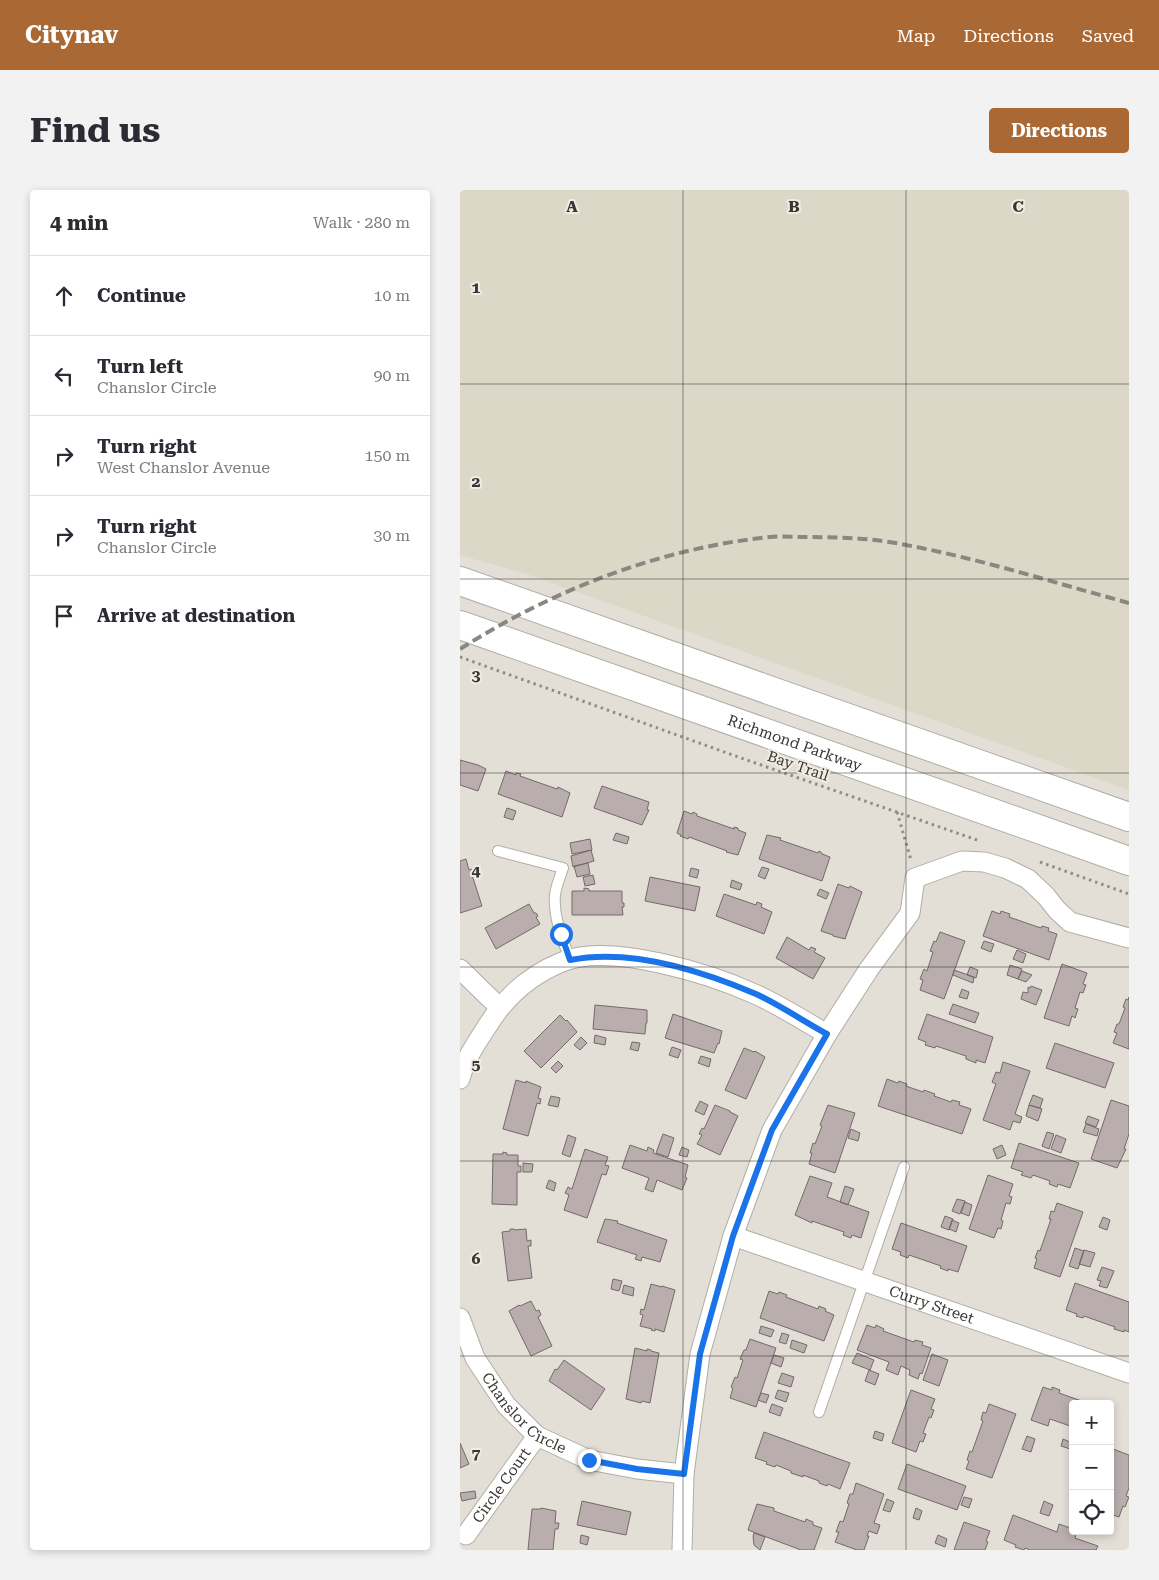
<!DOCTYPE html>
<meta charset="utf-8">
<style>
:root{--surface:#fff;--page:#f2f2f3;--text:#2b2b33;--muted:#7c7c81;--line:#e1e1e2;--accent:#aa6834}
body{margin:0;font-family:"Roboto Serif",serif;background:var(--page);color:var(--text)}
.controls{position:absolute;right:15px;bottom:15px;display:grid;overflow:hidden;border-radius:5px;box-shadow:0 2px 8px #0003}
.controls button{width:45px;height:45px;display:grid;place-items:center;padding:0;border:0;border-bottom:1px solid var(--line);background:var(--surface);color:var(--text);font:25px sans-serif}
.stop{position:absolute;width:15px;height:15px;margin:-11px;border:4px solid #1a73e8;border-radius:50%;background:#fff}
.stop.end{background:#1a73e8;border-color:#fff;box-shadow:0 1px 5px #0008}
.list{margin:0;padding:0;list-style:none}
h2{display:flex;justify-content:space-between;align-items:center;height:65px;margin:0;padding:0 20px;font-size:21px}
h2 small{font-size:16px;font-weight:400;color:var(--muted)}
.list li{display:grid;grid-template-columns:32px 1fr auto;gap:15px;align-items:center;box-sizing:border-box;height:80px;padding:0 20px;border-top:1px solid var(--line)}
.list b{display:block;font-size:19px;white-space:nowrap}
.list p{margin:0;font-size:16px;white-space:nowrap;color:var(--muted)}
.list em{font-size:16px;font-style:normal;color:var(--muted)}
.icon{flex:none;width:28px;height:28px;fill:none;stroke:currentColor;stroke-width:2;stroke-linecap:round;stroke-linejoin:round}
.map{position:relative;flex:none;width:669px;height:1360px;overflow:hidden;border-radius:5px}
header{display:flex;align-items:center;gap:30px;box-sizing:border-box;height:70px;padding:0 25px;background:var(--accent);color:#fff}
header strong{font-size:24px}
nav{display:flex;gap:28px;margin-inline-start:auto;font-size:18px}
.intro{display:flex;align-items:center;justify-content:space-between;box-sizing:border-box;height:120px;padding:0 30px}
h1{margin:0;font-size:35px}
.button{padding:12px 22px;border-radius:5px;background:var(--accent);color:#fff;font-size:18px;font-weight:700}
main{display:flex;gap:30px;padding:0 30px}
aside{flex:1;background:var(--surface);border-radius:5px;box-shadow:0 2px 8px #0003}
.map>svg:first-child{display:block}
</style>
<header>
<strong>Citynav</strong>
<nav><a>Map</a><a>Directions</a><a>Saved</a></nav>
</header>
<div class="intro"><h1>Find us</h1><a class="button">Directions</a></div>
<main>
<aside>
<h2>4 min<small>Walk · 280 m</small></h2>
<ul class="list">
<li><svg class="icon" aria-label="ahead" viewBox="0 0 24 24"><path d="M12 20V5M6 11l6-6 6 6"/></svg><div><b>Continue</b></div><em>10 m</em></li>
<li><svg class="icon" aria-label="left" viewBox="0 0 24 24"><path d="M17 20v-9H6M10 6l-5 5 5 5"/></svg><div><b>Turn left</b><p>Chanslor Circle</p></div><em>90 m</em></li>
<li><svg class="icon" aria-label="right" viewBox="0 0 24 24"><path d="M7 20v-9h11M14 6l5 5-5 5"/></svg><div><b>Turn right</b><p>West Chanslor Avenue</p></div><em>150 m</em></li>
<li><svg class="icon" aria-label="right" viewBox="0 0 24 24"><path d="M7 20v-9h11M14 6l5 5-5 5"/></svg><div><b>Turn right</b><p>Chanslor Circle</p></div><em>30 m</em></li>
<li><svg class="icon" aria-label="arrive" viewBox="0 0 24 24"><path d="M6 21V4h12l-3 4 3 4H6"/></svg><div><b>Arrive at destination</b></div></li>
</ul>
</aside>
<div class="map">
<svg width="669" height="1360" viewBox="0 0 669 1360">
<rect width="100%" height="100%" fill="#e3dfd7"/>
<!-- built -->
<path fill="#ddd7c7" d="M0 0H669V600L70 385 0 365Z"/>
<!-- building -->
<path fill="#b9aead" stroke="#746a69" d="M0 570 18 575 26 579 18 601 0 595Z
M46 581 56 585V583L61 584 60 586 97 599 98 597 110 603 102 627 38 604Z
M142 596 189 612 187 620H189L182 635 134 618Z
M47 618 56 621 53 630 44 627Z
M224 621 232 624 233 622 237 624V626L274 639V637L278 638V640L286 643 278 665 266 662 267 661 229 647 228 649 220 646 221 645 217 643Z
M156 643 169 647 167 654 153 650Z
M307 645 321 648 320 650 358 663 359 661 362 663V664L370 667 362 691 299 669Z
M130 649 132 660 112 664 110 653Z
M131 660 134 671 113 677 111 666Z
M6 669 9 680 12 679 14 685H12L22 716 0 723V671Z
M128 673 130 684 117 687 114 676Z
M302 677 309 679 305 689 298 686Z
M231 678 239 680 237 688 229 686Z
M133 685 135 694 125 696 123 687Z
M190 687 240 697 235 721 185 711Z
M272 690 282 694 280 700 270 697Z
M378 694 389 698 390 696 402 702 385 749 373 746V745L361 741Z
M124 698 129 699V701H162V713H164V717H162L163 725H112V701H124Z
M360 699 369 703 366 709 357 705Z
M264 704 296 715 297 712 302 714 301 717 312 722 304 744 256 726Z
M69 714 74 723H76L78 726 76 727 80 734 36 759 25 738Z
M532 721 540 724 541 721 550 724 549 727 581 738 582 736 589 738 588 741 597 744 589 770 523 746Z
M480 742 505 751 484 809 460 800 463 790 460 789 464 779 467 781 473 762 470 761 474 751 476 752Z
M327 747 349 760 351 757 356 759 354 762 365 768 353 789 316 768Z
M524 751 534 754 531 762 521 758Z
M557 760 566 764 563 773 553 769Z
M602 774 627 783 623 794 626 795 623 803 620 802 615 818 618 819 615 828 612 826 609 836 584 828Z
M550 775 562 779 558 789 547 785Z
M510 777 518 780 516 788 507 785Z
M494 780 514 787 513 793 493 785Z
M562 781 572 785 566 792 558 789Z
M571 796 582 800 576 815 561 809 563 802 568 803V797L570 798Z
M502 799 509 802 507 809 499 807Z
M669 807V859L653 853 657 843 654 842 657 834H659L665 818 663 817 666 809 668 810Z
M493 814 519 823 515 833 489 824Z
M135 815 187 820V833H186L185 844 133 839Z
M213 824 262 841 259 854 258 853 254 863 205 848Z
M467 824 533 847 525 873 516 870V873L506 869V866L476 856 475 858 465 855 466 852 458 849Z
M100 825 106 831 107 830 117 842 81 878 64 861Z
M135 845 146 848 145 855 134 853Z
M121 847 127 853 120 860 114 855Z
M172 852 180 853 178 861 170 859Z
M595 853 654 873 645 898 586 878Z
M212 857 221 860 218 868 209 865Z
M284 858 294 862 295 861 305 867 286 909 265 900Z
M241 866 251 869 249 877 238 873Z
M98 871 103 876 96 883 91 878Z
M543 872 570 881 555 924 562 927 560 933 553 931 550 940 523 930 536 894 532 892 536 882 540 883Z
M427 889 438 893 439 891 447 894 446 896 463 902 464 900 475 904 474 906 491 912 492 910 500 912 499 915 511 919 502 944 418 916Z
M56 890 66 893V891L81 897 78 908 81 909 80 914 77 913 68 946 43 939Z
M573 905 583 909 580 918 569 915Z
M91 906 100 908 98 917 88 915Z
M651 910 669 916V944L664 959H666L657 978 631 969Z
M240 911 248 915 244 925 235 921Z
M255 915 270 921V922L278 926 260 965 237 954 242 945 239 944 242 938 244 939Z
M368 915 395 923 375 983 349 974 352 963H350L353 953 355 954 362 936 360 935Z
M569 915 582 919 578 931 566 926Z
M628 926 639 930 636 937 625 933Z
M626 934 639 939 637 946 623 942Z
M391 939 400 943 398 951 388 948Z
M587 942 594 944 589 959 582 956Z
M203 944 214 948 208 967 196 963Z
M108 945 116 948 110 967 102 964Z
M596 945 606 949 601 963 591 959Z
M559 953 619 973 610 998 598 994 597 997 589 994 590 991 573 985 571 988 561 985 563 982 551 978Z
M170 955 187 961 188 957 194 960 193 963 228 975 225 987 227 988 222 1000 197 990 193 1002 185 999 189 988 162 978Z
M542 955 546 965 537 969 533 959Z
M222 957 229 960 227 967 219 965Z
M125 959 148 967 145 975 149 976 146 985 142 984 127 1028 104 1020 109 1005 105 1003 108 997 112 999Z
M43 962 47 963V965H58V976H61V982H57V1015L32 1014 33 964H43Z
M63 973 73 974 72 982H63Z
M528 985 553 994 549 1006 552 1007 550 1014 546 1013 541 1030 543 1031 541 1039 538 1038 534 1048 509 1039Z
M350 986 372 993 367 1007 409 1022 401 1048 392 1045 391 1048 383 1045 384 1042 352 1031V1033L335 1025Z
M89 990 96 993 94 1001 86 998Z
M385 996 394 999 388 1015 380 1012Z
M497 1009 505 1011 500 1024 492 1021Z
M505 1012 512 1015 509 1026 501 1023Z
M597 1013 623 1022 600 1087 574 1078 577 1069 575 1068 578 1060 580 1061 591 1029H589L591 1021 594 1022Z
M485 1026 493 1029 489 1040 481 1037Z
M643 1027 650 1030 647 1040 639 1037Z
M145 1029 158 1031 157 1033 207 1050 200 1072 182 1067 181 1071 175 1069 177 1065 137 1052Z
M492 1030 499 1033 496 1042 489 1039Z
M441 1033 507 1056 498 1082 488 1079V1081L480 1078 481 1076 449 1065 448 1068 440 1065 441 1062 432 1059Z
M50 1039H54V1040L66 1039 67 1051 71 1050V1056H68L72 1088 48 1091 42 1042 50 1041Z
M615 1058 624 1061 618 1079 609 1076Z
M624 1060 635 1063 630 1077 619 1074Z
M642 1077 654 1081 647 1098 639 1096 641 1091 637 1090Z
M153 1089 162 1091 159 1101 151 1099Z
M615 1093 669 1112V1142L664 1140V1142L654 1139 655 1137 624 1126 623 1128 616 1126 617 1124 606 1120Z
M191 1094 202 1097V1096L215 1100 204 1142 195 1139V1141L191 1140 192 1139 180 1136 183 1125 180 1124 181 1119 184 1120Z
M164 1095 174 1098 173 1106 162 1103Z
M309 1101 318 1104 319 1102 327 1105 326 1107 358 1119 359 1116 366 1119 365 1121 374 1125 364 1151 300 1128Z
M71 1111 76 1121 79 1120 81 1125 78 1127 92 1156 71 1166 49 1121 59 1115 60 1116Z
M407 1135 415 1138 416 1135 424 1139 423 1141 454 1152 455 1150 463 1152 462 1155 471 1158 462 1184 460 1183 458 1189 449 1185 450 1180 441 1176 438 1185 426 1180 429 1172 397 1160Z
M301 1136 314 1140 311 1147 299 1143Z
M322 1143 329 1145 326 1154 319 1152Z
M290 1149 316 1158 296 1217 270 1208 273 1198 271 1197 275 1187 277 1188 283 1170 280 1169 284 1160H286Z
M332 1150 347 1155 344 1163 330 1158Z
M175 1158 187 1161V1159L191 1160V1161L199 1163 190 1213 182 1211 181 1213 166 1209Z
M397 1163 414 1170 410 1180 392 1173Z
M472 1164 488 1170 479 1196 463 1190Z
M314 1165 324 1168 321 1177 311 1173Z
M104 1170 145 1199 131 1220 89 1191 95 1179 97 1180Z
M409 1180 419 1184 415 1195 405 1191Z
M322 1183 334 1187 331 1197 318 1193Z
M583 1197 592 1200V1197L600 1200 599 1203 630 1214H613V1237L590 1229 588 1236 571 1230Z
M318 1200 329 1203 326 1212 315 1208Z
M451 1200 475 1209 471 1219 474 1220 471 1228 469 1227 463 1243 466 1244 463 1252 460 1251 456 1262 432 1253Z
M301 1203 309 1205 306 1213 298 1210Z
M312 1214 323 1218 320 1226 309 1222Z
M529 1214 556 1224 532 1288 506 1279 509 1271 507 1270 510 1261 512 1262 523 1231 521 1230 523 1222 526 1223Z
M415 1241 424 1244 422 1251 413 1248Z
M304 1242 390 1273 380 1299 368 1294 367 1296 359 1293V1291L343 1285V1287L331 1283V1281L316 1275 315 1277 306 1274 307 1272 295 1268Z
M567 1246 575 1249 571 1262 562 1259Z
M603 1249 612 1253 610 1259 601 1256Z
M0 1253 9 1274 0 1278Z
M653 1259 669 1265V1298L666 1306 669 1307 665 1317 663 1316 659 1327 650 1324V1266Z
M447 1274 506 1296 497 1320 438 1299Z
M396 1293 424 1304 414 1333 420 1335 417 1344 409 1341 407 1346H409L404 1360H397L375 1352 379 1342H376L380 1331 383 1332 389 1314 387 1313 390 1304H393Z
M15 1301 16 1308 2 1311 0 1303Z
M504 1307 512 1309 509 1318 501 1315Z
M427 1309 434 1312 430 1322 423 1320Z
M122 1311 171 1322 166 1345 117 1335Z
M584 1311 593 1315 589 1326 580 1323Z
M297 1314 314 1318V1321L345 1332 346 1329 353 1332V1335L362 1338 354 1360H341L288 1340Z
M81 1318 96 1321 95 1333H99L98 1339H95L93 1360H68L72 1319H81Z
M456 1318 462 1321 459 1330 453 1328Z
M553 1325 597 1342 599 1334 613 1339V1341H617L615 1348 638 1356 636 1360H570L565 1358 564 1360 555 1357 556 1355 544 1350Z
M504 1332 530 1341 526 1351 528 1352 525 1360H494Z
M294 1343 305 1347 300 1360 294 1355 293 1346Z
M121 1345 129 1347 127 1355 120 1353Z
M478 1345 487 1349 485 1357 475 1353Z"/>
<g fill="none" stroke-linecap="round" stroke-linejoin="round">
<!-- service casing -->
<g stroke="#b1aea6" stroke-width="12">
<path id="service" d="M38 661 103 678C100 687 96 696 95 705 93 727 103 750 110 770
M359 1222 444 977"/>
</g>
<!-- minor casing -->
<g stroke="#b1aea6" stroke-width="21">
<g id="minor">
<path d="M0 779 39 817"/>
<path d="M0 889C5 869 17 852 28 835 46 806 70 785 102 772 150 752 251 784 297 805 321 816 344 831 367 844"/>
<path id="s1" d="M273 1046 669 1183"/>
<path id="s2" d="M0 1128 15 1168 46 1215 77 1246 129 1270 177 1279 224 1284"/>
<path id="s3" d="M6 1345 77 1246"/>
<path d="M222 1360 224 1284 240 1164 273 1046 312 940 367 844 409 779 450 723 455 688 502 671 524 672 545 678 568 689 586 706 597 720 610 732 669 748"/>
</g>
</g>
<!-- trunk casing -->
<g stroke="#b1aea6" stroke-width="30">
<g id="trunk">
<path d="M0 391 669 627"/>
<path id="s4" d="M0 435 669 671"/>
</g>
</g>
<!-- path -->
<path stroke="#8f8d87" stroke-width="3" stroke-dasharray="2.5 4" stroke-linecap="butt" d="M0 467 281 568 520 651
M437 622 451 670
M580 672 669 704"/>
<!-- service -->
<use href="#service" stroke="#fff" stroke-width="10"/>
<!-- minor -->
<use href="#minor" stroke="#fff" stroke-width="19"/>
<!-- trunk -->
<use href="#trunk" stroke="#fff" stroke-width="28"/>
<!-- rail -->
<path stroke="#8a8781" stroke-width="4" stroke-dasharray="10 5" stroke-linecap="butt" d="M0 459C93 400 200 358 310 347 321 346 333 347 344 347 378 347 413 348 446 355 521 369 595 393 669 413"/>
</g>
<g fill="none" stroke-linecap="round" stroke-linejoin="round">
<!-- route -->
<path stroke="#1a73e8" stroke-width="6" d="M101 744 110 770C171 758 240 780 296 804 320 815 343 831 367 844L312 940 273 1046 240 1164 224 1284 177 1279 129 1270"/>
</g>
<!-- grid -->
<path fill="none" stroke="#383733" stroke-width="1" stroke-opacity="0.55" d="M223 0V1360M446 0V1360M0 194H669M0 389H669M0 583H669M0 777H669M0 971H669M0 1166H669"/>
<g text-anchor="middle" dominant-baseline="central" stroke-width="4" stroke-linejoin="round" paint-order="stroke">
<!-- street labels -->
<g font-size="15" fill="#383733" stroke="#f0ece4">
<text stroke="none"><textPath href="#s4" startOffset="355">Richmond Parkway</textPath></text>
<text transform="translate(338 576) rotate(19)">Bay Trail</text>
<text stroke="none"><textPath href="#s1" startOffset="210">Curry Street</textPath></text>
<text stroke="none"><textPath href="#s2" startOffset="118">Chanslor Circle</textPath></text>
<text stroke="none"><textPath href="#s3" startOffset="61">Circle Court</textPath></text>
</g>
</g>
<g font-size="16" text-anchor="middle" font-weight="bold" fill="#383733" stroke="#f0ece4" stroke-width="4" stroke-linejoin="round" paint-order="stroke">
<text x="112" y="22">A</text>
<text x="334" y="22">B</text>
<text x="558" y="22">C</text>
<text x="16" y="103">1</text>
<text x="16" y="297">2</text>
<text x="16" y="491">3</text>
<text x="16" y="686">4</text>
<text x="16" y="880">5</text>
<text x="16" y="1074">6</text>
<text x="16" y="1269">7</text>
</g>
</svg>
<div class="controls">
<button>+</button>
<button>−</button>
<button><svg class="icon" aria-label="locate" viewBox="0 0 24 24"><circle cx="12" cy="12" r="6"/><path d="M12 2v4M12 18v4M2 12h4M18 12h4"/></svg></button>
</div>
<div class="stop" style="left:101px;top:744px"></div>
<div class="stop end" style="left:129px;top:1270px"></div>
</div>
</main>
